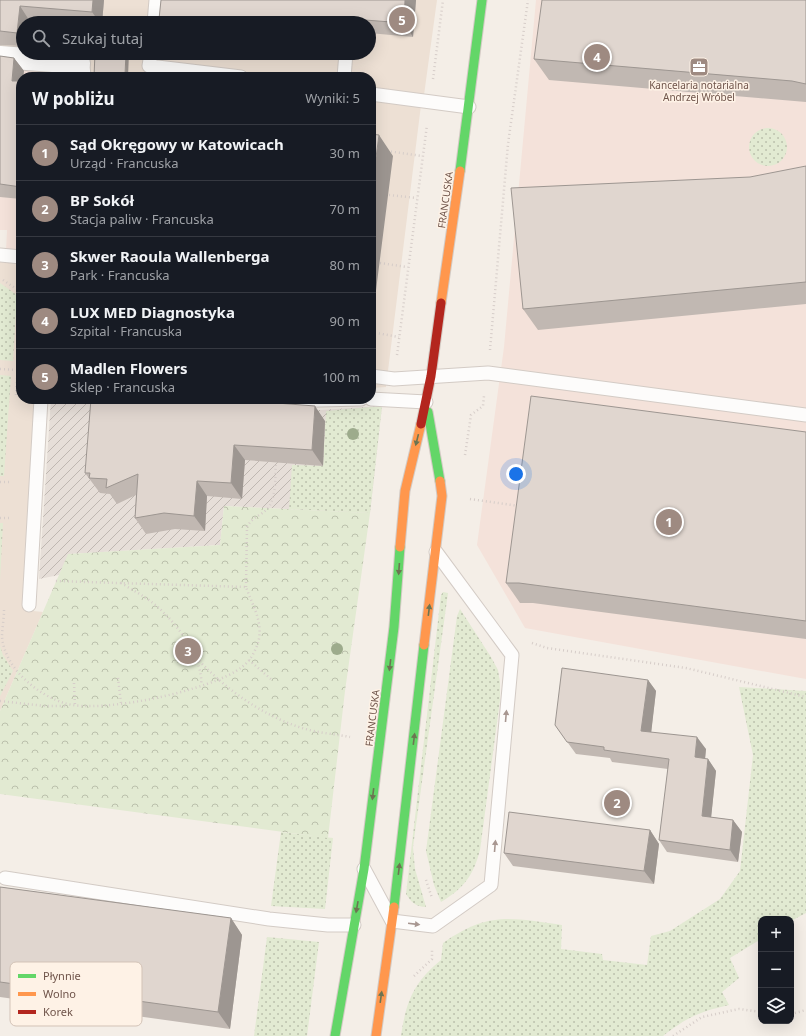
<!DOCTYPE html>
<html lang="pl">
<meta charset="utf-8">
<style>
:root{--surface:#171b24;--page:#20242c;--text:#f1f3f6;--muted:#9ea1a6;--line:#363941;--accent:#9e8a81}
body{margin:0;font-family:"Noto Sans",sans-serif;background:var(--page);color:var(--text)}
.controls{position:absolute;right:12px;bottom:12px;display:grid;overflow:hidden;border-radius:8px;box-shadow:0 4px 16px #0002}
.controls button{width:36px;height:36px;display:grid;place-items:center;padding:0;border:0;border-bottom:1px solid var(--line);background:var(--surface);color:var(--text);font:20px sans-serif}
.you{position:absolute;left:516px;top:474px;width:14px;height:14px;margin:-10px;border:3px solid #fff;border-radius:50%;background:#1a73e8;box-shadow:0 0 0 6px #1a73e833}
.badge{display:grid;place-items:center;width:26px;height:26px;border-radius:50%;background:var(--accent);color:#fff;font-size:13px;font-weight:700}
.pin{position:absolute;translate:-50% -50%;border:2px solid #fff;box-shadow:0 1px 4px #0006}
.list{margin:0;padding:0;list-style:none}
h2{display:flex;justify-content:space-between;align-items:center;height:52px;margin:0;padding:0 16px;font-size:17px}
h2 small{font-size:13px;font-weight:400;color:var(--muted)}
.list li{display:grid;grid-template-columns:26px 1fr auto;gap:12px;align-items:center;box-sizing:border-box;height:56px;padding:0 16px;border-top:1px solid var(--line)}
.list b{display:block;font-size:15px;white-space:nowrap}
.list p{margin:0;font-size:13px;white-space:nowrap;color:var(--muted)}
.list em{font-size:13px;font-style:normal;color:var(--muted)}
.icon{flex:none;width:22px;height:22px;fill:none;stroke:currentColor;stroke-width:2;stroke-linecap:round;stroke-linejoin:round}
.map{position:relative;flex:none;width:806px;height:1036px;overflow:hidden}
.search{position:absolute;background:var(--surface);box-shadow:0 4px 16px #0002;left:16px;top:16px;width:360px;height:44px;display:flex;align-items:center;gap:10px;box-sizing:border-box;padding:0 14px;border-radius:22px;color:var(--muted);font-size:15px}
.panel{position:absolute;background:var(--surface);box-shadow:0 4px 16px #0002;left:16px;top:72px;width:360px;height:332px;border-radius:16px}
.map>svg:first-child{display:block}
</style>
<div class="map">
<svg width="806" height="1036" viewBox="0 0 806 1036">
<defs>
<pattern id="industrial-furrows" width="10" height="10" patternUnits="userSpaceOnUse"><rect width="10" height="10" fill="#e6ded8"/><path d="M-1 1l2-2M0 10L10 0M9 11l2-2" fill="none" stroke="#bfb7b1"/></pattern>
<pattern id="grass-dots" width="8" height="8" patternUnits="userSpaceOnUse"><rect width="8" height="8" fill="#e2ead2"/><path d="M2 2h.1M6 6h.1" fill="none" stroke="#bbc0ac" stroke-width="1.8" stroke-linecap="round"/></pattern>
<pattern id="forest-crowns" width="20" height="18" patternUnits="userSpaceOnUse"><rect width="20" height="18" fill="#e2ead2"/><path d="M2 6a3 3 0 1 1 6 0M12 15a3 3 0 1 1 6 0" fill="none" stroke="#bbc0ac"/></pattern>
</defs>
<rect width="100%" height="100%" fill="#f4eee7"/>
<!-- residential -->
<path fill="#ede0d4" d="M0 0H437L424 95 371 88V77H287L154 60 155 53H369V23H23V53L0 52Z
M92 53H148L146 69 206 77H88L89 61Z
M371 99 421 105 386 387 371 388Z
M0 262 21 264V399H35L24 610 43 612 0 711Z"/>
<!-- commercial -->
<path fill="#f4e2da" d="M536 0H806V679L525 628 477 545 504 347Z
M0 62 79 68 78 77H21V251L6 250 7 230H0Z"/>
<!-- industrial -->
<path fill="url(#industrial-furrows)" d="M51 399H173L289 412 382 406 370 513 224 506 220 545 69 554 59 575 39 579Z"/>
<!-- grass -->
<path fill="url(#grass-dots)" d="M749 147a19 19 0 1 1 38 0a19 19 0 1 1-38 0Z
M0 283 17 295 13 361 0 360Z
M0 375 11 376 4 476H0Z
M382 406 370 513 289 509 292 465 323 466 326 411Z
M0 523H3L0 581Z
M443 592 448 593 413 847 415 869 426 907C416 907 411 902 406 894L441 595Z
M460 609 491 657 498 670 500 682V700L480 850C473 876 464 888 441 902L434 885 426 851 457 616Z
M0 646 3 655 13 671 0 696Z
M739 687 806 691V913L791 921V919H761V939L730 958 739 978 722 992 729 1005C699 1012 687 1017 663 1036H401C406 1002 413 983 441 960L443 943C489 911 510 918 562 925L561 949 602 954 603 960 647 965 651 936 670 931 720 899 740 871 753 755Z
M281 832 333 838 325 909 271 906Z
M267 937 319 942 307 1036H254Z"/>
<!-- forest -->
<path fill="url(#forest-crowns)" d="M224 506 370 513 345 691 328 838 0 794V711L68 554 220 545Z"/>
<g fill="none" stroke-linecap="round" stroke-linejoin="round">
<!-- lane casing -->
<g stroke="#d3cbc5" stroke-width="15">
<path id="lane" d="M154 23 156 0
M151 53 149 66 241 77
M79 63 83 65 84 77
M344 77 346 53
M371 94 469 107
M0 255 21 257
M371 376 394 379 488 373 806 415
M371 399 426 402
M280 401 361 399
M29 605 41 399
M364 869 392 921 433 926 491 885 512 655 436 552
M5 878 269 919 328 925H354"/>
</g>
<!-- street casing -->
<g stroke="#d3cbc5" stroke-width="24">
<path id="street" d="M0 57 79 63"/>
</g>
<!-- fast casing -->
<g stroke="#d3cac4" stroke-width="11">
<path id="fast" d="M460 171 482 0
M428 412 440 481
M394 907 424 645
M335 1036 364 869 394 627 400 547"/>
</g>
<!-- slow casing -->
<g stroke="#d3cac4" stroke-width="11">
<path id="slow" d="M441 303 460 171
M400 547 405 491 421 424
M424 645 442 496 440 481
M376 1036 394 907"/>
</g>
<!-- jam casing -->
<g stroke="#d3cac4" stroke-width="11">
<path id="jam" d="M421 424 431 376 441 303"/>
</g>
<!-- path -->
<path stroke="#d6cdc9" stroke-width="2.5" stroke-dasharray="1 3" stroke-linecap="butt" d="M433 79 443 0
M387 151 422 156
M389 195 417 198
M380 263 407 267
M3 280 21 292
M371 332 399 337
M490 350 508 144 528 0
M397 355 427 125
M0 369 18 370
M16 395 21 316
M465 455 471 415 483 406 484 396
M0 482H11
M470 499 519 506
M0 518H9
M121 583C136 592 152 600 164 613 180 628 204 662 201 685
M246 587 247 527C252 517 261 516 268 508 277 497 275 473 276 459
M4 610C4 619 2 629 2 637 5 668 36 694 64 703 99 715 213 690 242 667 249 662 253 655 256 648 266 626 253 607 246 587L54 581
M532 643 547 648 686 668 806 697
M194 655C222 687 261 715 302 728 318 733 335 734 350 737
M249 660 272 680
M118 678 121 703
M74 683 75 706
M0 701 45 706H68
M426 880 432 898
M414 976 432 959V949
M791 1014 806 1010
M673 1036 702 1017 739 1009 761 1012"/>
<!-- lane -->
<use href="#lane" stroke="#fdfcfb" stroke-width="13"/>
<!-- street -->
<use href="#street" stroke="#fdfcfb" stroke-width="22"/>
<!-- fast -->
<use href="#fast" stroke="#63d668" stroke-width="9"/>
<!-- slow -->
<use href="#slow" stroke="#ff974d" stroke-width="9"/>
<!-- jam -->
<use href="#jam" stroke="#b3261e" stroke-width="9"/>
</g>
<!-- trees -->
<g fill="#9dab8c">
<circle cx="353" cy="434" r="6"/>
<circle cx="337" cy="649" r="6"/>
</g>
<!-- wall -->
<path fill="#c1b8b2" d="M0 0H104L102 23H66L29 20V23H23V46L0 45Z
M161 0H416L413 37 369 33V23H162L159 19Z
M806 0V102L549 80 534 59Z
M0 56 14 58 24 71 23 77H21V199L0 197Z
M806 166V304L538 330 523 309Z
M325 421 323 466 245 460 242 499 207 496 205 531 175 529 146 534 135 518 136 495 117 504 110 494 100 493 85 473Z
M806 432V639L533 603H520L506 583Z
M648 680 656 691 651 732 706 749 705 759H708L716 771 711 817 733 820 742 832 738 862 667 852 659 840 668 769 612 762 610 758 576 754 555 725Z
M650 830 659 844 654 884 513 866 504 853Z
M0 887 231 918 242 935 230 1029 0 997Z"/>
<!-- shaded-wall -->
<path fill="#9d9691" d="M93 0H104L102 23H100L92 12Z
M405 0H416L413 37 404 23Z
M20 6 29 20V23H23V41L17 33Z
M326 17 330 23H325Z
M126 53H129L128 77 125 75Z
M14 58 24 71 23 77H21V94L12 81Z
M379 135 393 156 371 330V195Z
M315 406 325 421 323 466 312 450Z
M234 445 245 460 242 499 231 483Z
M197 481 207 496 205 531 194 516Z
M648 680 656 691 650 743 641 731Z
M697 737 706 749 704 769 695 757Z
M708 759 716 771 710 828 702 816Z
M733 820 742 832 738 862 730 850Z
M650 830 659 844 654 884 644 871Z
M231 918 242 935 230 1029 218 1012Z"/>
<!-- building -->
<path fill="#e0d6cf" stroke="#9d9691" d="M0 0H93L92 12 20 6 17 33 0 31Z
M161 0H405L404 23 326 17 325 23H207L159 19Z
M542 0H806V84L792 81 534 59Z
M95 53H126L125 75 150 77H94Z
M0 56 14 58 12 81H21V187L0 184Z
M371 134 379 135 371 195Z
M806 166V282L523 309 511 188 750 177Z
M531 396 806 432V621L519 583H506Z
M91 399H225L315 406 312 450 234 445 231 483 197 481 194 516 164 513 135 518 138 474 106 488 107 479 89 478 90 473H85Z
M562 668 648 680 641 731 697 737 695 757 708 759 702 816 733 820 730 850 659 840 669 759 604 750V747L567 742 555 725Z
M509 812 650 830 644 871 504 853Z
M0 887 231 918 218 1012 0 982Z"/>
<!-- one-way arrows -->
<defs><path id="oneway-solid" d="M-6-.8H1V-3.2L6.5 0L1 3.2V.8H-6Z"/></defs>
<g fill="#6c7452">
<use href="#oneway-solid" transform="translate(417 440) rotate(104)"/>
<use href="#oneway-solid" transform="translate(399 569) rotate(94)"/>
<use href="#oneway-solid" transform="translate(429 610) rotate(-83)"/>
<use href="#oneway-solid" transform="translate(390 665) rotate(97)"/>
<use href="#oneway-solid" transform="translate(414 739) rotate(-83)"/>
<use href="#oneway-solid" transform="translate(373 794) rotate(97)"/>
<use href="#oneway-solid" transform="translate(399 869) rotate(-83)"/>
<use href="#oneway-solid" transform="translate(357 907) rotate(100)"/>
<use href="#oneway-solid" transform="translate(381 997) rotate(-82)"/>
</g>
<g fill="#a89791">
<use href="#oneway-solid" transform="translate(506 716) rotate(-85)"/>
<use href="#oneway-solid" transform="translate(495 846) rotate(-85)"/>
<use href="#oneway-solid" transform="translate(414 924) rotate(7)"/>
</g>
<!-- icons -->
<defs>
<g id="office-square" transform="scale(1)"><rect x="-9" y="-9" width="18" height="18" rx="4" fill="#9e8a81" stroke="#fef2e6"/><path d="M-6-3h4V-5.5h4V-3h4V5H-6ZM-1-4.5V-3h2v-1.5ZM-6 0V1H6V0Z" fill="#fff"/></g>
</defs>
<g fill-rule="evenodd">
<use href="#office-square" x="699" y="67"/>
</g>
<g text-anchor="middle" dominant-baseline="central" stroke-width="3" stroke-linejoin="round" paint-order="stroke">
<!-- poi labels -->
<g font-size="10" fill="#6f544a" stroke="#fef2e6">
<text x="699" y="85">Kancelaria notarialna<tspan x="699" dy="12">Andrzej Wróbel</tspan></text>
</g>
<!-- street labels -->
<g font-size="10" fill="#6f544a" stroke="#fef2e6">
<text transform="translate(445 200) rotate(-82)">FRANCUSKA</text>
<text transform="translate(372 718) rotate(-83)">FRANCUSKA</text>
</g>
</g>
<!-- legend -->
<rect x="10" y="962" width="132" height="64" rx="6" fill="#fef2e6" stroke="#d3c3b7" stroke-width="1"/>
<rect x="18" y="974" width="18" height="4" fill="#63d668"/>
<rect x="18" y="992" width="18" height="4" fill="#ff974d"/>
<rect x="18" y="1010" width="18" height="4" fill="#b3261e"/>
<g font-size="11" fill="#6f544a">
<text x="43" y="980">Płynnie</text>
<text x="43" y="998">Wolno</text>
<text x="43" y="1016">Korek</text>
</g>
</svg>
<div class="controls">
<button>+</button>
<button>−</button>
<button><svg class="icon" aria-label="layers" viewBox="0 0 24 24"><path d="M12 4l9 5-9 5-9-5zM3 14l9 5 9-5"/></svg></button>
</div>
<div class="you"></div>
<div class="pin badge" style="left:669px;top:522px">1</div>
<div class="pin badge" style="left:617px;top:803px">2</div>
<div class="pin badge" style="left:188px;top:651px">3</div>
<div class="pin badge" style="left:597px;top:57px">4</div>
<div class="pin badge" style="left:402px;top:20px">5</div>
<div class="search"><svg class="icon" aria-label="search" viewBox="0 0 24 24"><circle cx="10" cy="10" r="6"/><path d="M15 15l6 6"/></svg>Szukaj tutaj</div>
<section class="panel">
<h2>W pobliżu<small>Wyniki: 5</small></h2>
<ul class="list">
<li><span class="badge">1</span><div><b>Sąd Okręgowy w Katowicach</b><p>Urząd · Francuska</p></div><em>30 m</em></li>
<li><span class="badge">2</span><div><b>BP Sokół</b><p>Stacja paliw · Francuska</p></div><em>70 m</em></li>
<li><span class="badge">3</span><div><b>Skwer Raoula Wallenberga</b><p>Park · Francuska</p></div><em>80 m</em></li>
<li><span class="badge">4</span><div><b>LUX MED Diagnostyka</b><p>Szpital · Francuska</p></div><em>90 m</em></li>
<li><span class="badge">5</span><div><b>Madlen Flowers</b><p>Sklep · Francuska</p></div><em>100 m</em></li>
</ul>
</section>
</div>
